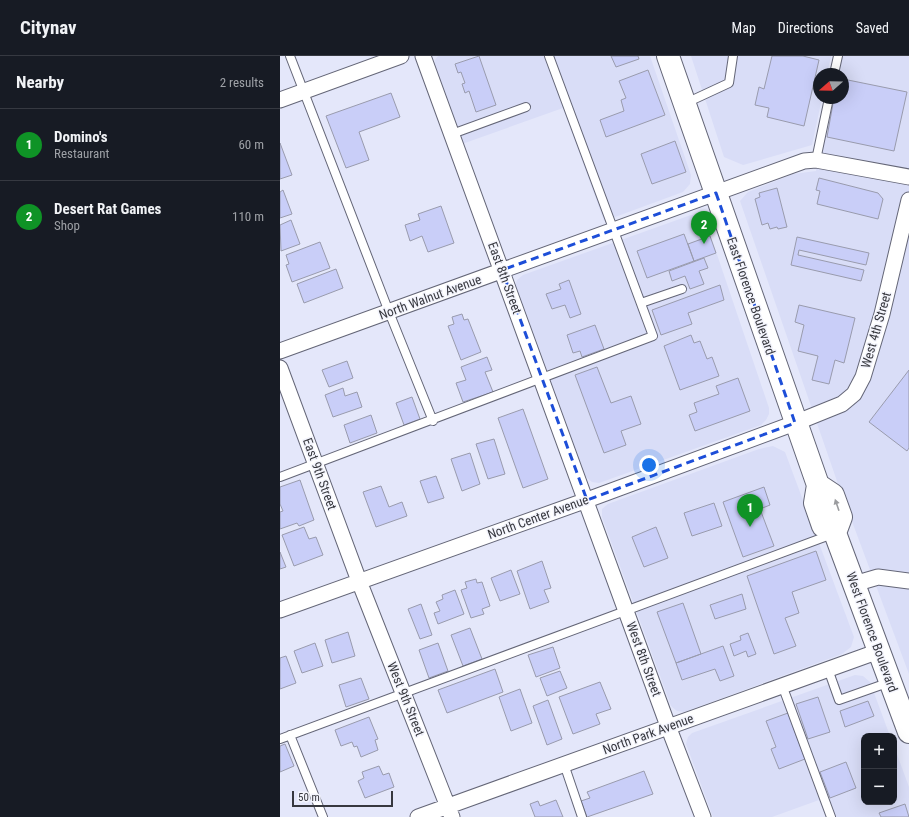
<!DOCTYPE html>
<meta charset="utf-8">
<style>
:root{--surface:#171b24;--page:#242831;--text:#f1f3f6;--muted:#9ea1a6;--line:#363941;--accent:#0f9326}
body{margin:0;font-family:"Roboto Condensed",sans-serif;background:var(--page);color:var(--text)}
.controls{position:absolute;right:12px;bottom:12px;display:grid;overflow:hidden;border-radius:8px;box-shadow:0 4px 16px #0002}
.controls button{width:36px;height:36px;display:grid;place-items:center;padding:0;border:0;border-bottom:1px solid var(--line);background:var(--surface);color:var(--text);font:20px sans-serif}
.compass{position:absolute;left:533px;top:12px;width:36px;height:36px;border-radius:50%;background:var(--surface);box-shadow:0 4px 16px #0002;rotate:250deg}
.scale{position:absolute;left:12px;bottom:10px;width:101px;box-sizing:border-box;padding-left:4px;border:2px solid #37383f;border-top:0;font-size:11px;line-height:14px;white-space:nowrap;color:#37383f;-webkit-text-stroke:3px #f4f5fd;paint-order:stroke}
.you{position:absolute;left:369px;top:409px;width:14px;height:14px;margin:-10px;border:3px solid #fff;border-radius:50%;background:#1a73e8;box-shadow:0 0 0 6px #1a73e833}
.badge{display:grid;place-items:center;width:26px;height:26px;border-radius:50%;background:var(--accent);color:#fff;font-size:13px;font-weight:700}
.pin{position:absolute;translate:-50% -33px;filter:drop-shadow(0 1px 2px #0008)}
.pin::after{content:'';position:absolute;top:21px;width:14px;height:12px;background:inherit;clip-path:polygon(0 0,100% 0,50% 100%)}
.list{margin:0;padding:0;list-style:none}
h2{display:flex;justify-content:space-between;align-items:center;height:52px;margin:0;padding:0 16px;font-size:17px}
h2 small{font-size:13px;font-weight:400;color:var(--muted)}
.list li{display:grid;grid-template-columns:26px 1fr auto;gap:12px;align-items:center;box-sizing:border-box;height:72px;padding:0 16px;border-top:1px solid var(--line)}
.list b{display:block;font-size:15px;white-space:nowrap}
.list p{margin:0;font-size:13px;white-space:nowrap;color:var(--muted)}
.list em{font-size:13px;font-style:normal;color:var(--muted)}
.map{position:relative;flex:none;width:629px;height:761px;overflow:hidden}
header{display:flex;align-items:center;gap:24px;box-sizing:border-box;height:56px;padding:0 20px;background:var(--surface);border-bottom:1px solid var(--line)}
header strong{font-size:19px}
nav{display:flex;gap:22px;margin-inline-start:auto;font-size:14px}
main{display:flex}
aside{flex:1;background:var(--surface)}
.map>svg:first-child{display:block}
</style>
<header>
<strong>Citynav</strong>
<nav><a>Map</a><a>Directions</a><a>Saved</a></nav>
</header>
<main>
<aside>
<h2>Nearby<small>2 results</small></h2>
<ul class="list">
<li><span class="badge">1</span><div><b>Domino's</b><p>Restaurant</p></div><em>60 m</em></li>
<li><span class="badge">2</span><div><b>Desert Rat Games</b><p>Shop</p></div><em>110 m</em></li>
</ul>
</aside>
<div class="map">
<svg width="629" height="761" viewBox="0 0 629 761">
<rect width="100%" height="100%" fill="#e4e7fa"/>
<!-- built -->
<path fill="#d9ddf7" d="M158 0H370L411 119 410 128 403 136 324 165 283 52 182 88 154 12 155 4Z
M411 0H551L547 18H539V42H542L532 89 463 109 444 101Z
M561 0H629V618L558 428 460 145 468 136 513 118 536 115 552 42H563V18H557Z
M411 159 420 160 426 166 489 352V358L486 364 481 369 319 427 312 426 305 420 235 230 237 224 243 219Z
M493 390 505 396 574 581 571 591 562 598 404 656 397 655 391 650 322 461V453L328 448 479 393Z
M575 619 583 620 590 626 610 680H584V746H614V690L629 731V761H546L539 744 492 761H433L406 688 408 681 412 677Z"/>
<!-- building -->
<path fill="#c9cef8" stroke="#999bad" d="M199 0 216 49 196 56 189 35 185 37 182 28 185 27 181 16 178 17 175 8Z
M331 0H358L359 3 336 11Z
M492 0H523L539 4 524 70 487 61 489 52 475 49 479 31 484 33Z
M368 14 385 59 326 81 320 64 344 55 341 44 346 42 339 25Z
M563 23 627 36 614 95 547 81 554 42H563Z
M111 37 120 61 79 76 89 104 66 112 46 60Z
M395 85 406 116 372 128 361 98Z
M0 87 12 119 0 123Z
M539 122 598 137 603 143 598 163 537 148 540 135 536 134Z
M497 132 507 171 498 173 497 171 490 173 488 167 482 169 475 143 480 141 479 137Z
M3 134 12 158 0 162V136Z
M161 150 174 187 148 196 142 180 130 185 125 169 140 164 138 158Z
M11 164 20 188 1 195 0 169Z
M404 178 414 205 367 222 357 195Z
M430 180 436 197 414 205 408 188Z
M517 181 589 197 586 209 519 194 518 199 584 214 581 225 511 209Z
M40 186 50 212 12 226 6 209 9 208 6 199Z
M424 202 428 212 419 215 424 228 410 233 405 220 392 225 389 215Z
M56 213 63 232 24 247 17 228Z
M289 224 301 258 290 262 285 249 272 253 266 238 281 233 279 228Z
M440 229 444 244 408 257 412 268 381 279 372 254Z
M519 249 575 262 564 307 555 304 549 328 532 324 538 300 518 295 524 269 515 266Z
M182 258 184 264 188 263 201 296 181 304 168 270 174 268 172 261Z
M315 269 324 293 302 301 300 295 293 297 287 279Z
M411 279 414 287 420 285 427 303 432 301 439 320 400 334 384 290Z
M207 301 212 314 205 316 213 336 183 346 176 327 186 324 181 311Z
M67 305 73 322 49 331 42 314Z
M317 311 331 347 351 340 361 368 341 375 346 389 324 397 295 319Z
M629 314V392L627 395 589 366Z
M458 322 470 355 415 375 409 359 417 356 414 347 439 338 436 330Z
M63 332 65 340 77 336 82 351 53 361 45 339Z
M132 341 140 363 124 369 116 347Z
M243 353 268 423 243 432 218 362Z
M91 359 97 377 70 387 64 369Z
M214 383 225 418 208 423 196 388Z
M190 397 200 428 182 435 171 403Z
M156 420 164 442 148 447 140 425Z
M20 424 34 464 19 470 17 467 0 473V456L3 455 0 448V431Z
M101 430 109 451 122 446 127 460 96 471 83 436Z
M484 431 490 449 480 453 494 490 463 501 443 446Z
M434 447 442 470 412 480 404 457Z
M24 471 29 483 36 481 43 499 14 510 2 479Z
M376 471 388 502 364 511 352 481Z
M536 495 546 524 512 536 519 557 505 562 516 590 494 598 467 520Z
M0 496 6 511 0 513Z
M262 505 271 532 264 534 269 546 250 553 237 515Z
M231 514 240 538 220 545 211 522Z
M196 523 197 527 202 526 210 550 202 553 204 558 191 562 181 534 187 532 185 526Z
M175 534 184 558 158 568 154 557 160 555 156 546 163 543 162 539Z
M462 538 466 553 435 563 430 549Z
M403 547 421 598 396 607 377 556Z
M141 548 152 579 140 583 128 553Z
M190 572 202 603 183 610 171 579Z
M68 576 75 600 52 607 45 584Z
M468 577 476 598 468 601 466 595 454 600 450 588 461 584 460 580Z
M35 587 43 610 22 617 14 595Z
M158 587 168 615 149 622 139 594Z
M443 590 454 620 440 625 435 613 402 624 396 607Z
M273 591 280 612 256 621 248 599Z
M6 600 16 627 0 633V602Z
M215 613 223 636 167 657 158 634Z
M280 615 287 632 267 640 260 622Z
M81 622 89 643 66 651 59 629Z
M320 626 331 653 316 658 320 668 293 678 279 641Z
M240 633 252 667 231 675 219 641Z
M538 641 550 676 528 683 516 648Z
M268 644 282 683 267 689 253 650Z
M588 645 594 660 565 671 560 655Z
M508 657 525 703 499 713 491 693 496 691 486 665Z
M89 661 98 683 95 684 98 694 81 701 77 690 74 691 72 686 61 690 55 674Z
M5 688 14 710 0 716V690Z
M566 706 576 732 550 742 540 716Z
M99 710 103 719 109 717 114 731 85 742 78 725 84 722 82 716Z
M364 715 373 738 307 761 301 745 310 742 307 736Z
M276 744 283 761H255L250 748 258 745 260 750Z
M625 748 629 761H601L599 757Z"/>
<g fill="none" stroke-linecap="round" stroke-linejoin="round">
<!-- lane casing -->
<g stroke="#646677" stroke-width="10">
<path id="lane" d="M10 0 109 256 153 365
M554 18 558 0
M406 47 449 27 453 0
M172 78 246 51
M536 104 549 42
M361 247 402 233
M0 421 373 280 269 0
M548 613 559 644 610 626
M502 629 551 761
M10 679 43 761
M0 683 550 479
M284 708 302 761"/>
</g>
<!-- street casing -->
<g stroke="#646677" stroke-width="17">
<path id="street" d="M143 0 388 670 423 761
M0 44 121 0
M0 295 524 105 536 104 629 121
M0 312 79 525 172 761
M574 528 598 521 629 525
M0 554 307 444 515 367 562 348 574 338 583 321 602 258 629 144
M138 761 599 595"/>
</g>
<!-- primary casing -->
<g stroke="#646677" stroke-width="24">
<path id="primary" d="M388 0 538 429 535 447 543 470 555 477
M538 429 553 439 561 461 555 477 629 676"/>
</g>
<!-- lane -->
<use href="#lane" stroke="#fff" stroke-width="8"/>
<!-- street -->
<use href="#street" stroke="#fff" stroke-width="15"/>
<!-- primary -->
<use href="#primary" stroke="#fff" stroke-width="22"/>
</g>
<!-- one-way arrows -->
<defs><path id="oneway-solid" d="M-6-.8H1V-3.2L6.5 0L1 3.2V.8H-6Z"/></defs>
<use fill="#9b9c9f" href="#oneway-solid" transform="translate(557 449) rotate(-109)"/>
<!-- marked area -->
<path fill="none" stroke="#1d4ed8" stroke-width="3" stroke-dasharray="8 5" stroke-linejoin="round" d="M436 137 515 367 307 444 222 214Z"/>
<g text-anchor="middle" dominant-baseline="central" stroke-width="3" stroke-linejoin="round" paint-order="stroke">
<!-- street labels -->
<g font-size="13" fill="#37383f" stroke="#f4f5fd">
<text transform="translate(225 222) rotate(70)">East 8th Street</text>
<text transform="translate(471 240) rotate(71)">East Florence Boulevard</text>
<text transform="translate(150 241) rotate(-20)">North Walnut Avenue</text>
<text transform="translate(596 274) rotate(-74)">West 4th Street</text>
<text transform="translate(40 418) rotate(70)">East 9th Street</text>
<text transform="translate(258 461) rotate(-20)">North Center Avenue</text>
<text transform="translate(592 576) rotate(70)">West Florence Boulevard</text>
<text transform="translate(364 603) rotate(70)">West 8th Street</text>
<text transform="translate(126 643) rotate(68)">West 9th Street</text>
<text transform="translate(368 678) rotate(-20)">North Park Avenue</text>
</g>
</g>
</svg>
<div class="controls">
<button>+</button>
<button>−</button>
</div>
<svg class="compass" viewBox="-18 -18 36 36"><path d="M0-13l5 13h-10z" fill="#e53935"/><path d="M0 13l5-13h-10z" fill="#9ea1a6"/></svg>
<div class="scale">50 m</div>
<div class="you"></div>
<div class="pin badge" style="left:470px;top:471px">1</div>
<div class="pin badge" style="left:424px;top:188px">2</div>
</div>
</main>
